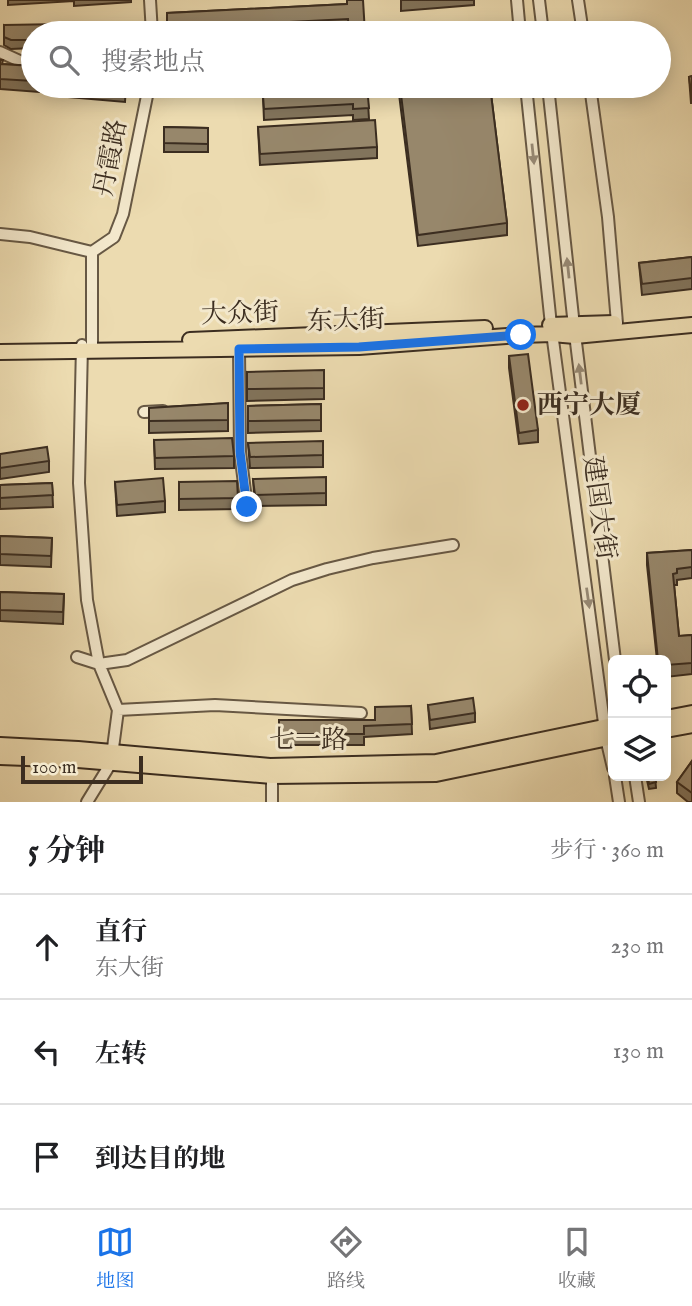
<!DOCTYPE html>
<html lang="zh">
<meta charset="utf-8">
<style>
:root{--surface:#fff;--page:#f2f2f2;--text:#202124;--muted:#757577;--line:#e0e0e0;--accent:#1a73e8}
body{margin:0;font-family:"IM FELL English","Noto Serif SC",serif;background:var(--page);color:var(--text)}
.controls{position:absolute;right:21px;bottom:21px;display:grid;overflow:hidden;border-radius:10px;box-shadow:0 4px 18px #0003}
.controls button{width:63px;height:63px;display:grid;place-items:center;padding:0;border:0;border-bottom:2px solid var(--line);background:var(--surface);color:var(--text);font:35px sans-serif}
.scale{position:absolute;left:21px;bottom:18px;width:122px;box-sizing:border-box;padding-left:7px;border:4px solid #3b2d20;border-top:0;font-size:19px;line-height:24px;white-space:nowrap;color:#3b2d20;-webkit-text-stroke:5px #f3e8cc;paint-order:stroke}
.stop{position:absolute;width:21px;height:21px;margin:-16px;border:5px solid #1a73e8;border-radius:50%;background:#fff}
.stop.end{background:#1a73e8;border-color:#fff;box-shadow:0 2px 7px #0008}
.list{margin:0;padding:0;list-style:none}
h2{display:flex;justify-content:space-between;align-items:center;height:91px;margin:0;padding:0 28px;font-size:30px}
h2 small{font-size:23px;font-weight:400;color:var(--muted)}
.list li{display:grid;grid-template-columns:46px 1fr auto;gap:21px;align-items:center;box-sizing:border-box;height:105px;padding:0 28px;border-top:2px solid var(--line)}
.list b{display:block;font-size:26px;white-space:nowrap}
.list p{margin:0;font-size:23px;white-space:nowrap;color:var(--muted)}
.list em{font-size:23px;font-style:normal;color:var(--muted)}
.icon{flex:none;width:38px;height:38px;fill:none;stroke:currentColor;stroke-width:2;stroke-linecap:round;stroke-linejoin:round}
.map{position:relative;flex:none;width:692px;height:802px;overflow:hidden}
.search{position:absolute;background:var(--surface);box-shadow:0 4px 18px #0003;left:21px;right:21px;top:21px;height:77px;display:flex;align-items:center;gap:18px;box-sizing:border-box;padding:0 24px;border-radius:38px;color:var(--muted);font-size:26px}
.sheet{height:406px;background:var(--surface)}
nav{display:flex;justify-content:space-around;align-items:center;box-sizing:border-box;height:98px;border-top:2px solid var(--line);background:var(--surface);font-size:19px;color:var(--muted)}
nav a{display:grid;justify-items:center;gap:4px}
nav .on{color:var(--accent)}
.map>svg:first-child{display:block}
</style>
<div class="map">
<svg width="692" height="802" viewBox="0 0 692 802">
<rect width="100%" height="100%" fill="#ecdbb0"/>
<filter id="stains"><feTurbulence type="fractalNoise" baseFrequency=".00286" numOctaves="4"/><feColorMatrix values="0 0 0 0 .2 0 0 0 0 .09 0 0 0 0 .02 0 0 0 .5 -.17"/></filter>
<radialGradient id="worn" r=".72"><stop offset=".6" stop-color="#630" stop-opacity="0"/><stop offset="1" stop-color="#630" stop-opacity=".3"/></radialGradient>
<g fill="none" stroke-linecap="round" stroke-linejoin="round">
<!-- minor casing -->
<g stroke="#675844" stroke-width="14">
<path id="minor" d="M150 0 152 33
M517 0 520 33
M539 0 543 33
M578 0 583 33
M0 52 22 62H33
M526 86 551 325 606 738 613 768
M548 86 574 326 615 660
M590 86 608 217 617 323
M0 234 30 237 92 252 114 237 123 214 149 86
M92 344V252
M82 345 79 483 87 600 99 664 118 710 111 763 87 802
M239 349 240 452 247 507
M144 412 163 411
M77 657 99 664 127 660 292 580 327 569 373 558 453 545
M118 710 215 705 361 713
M615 776 619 802
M635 776 639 802
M272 802V776"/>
</g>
<!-- major casing -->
<g stroke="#3b2d20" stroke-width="18">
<path id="major" d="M550 325 614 323
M190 340 485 328
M0 352 359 347 521 335 552 334 575 336 692 325
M666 718 692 713
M666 730 692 725
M0 745 78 749 270 766 436 762 613 725
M0 757 78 760 272 776 436 774 613 737"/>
</g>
<!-- minor -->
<use href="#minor" stroke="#f3e8cc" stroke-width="10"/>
<!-- major -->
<use href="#major" stroke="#ecdbb0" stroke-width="14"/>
</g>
<!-- wall -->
<path fill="#82745c" stroke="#3b2d20" stroke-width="2" d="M8 0H131V2L74 6V1L8 5Z
M401 0H474V5L401 11Z
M347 4 365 33H348V30L283 33H167V13Z
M4 25 33 33V48L11 49 4 45Z
M0 60 2 64 33 66V86H39V92L0 89Z
M692 76V103H691L689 77Z
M57 86H126L125 102 57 96Z
M351 86H367L369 119 353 120V115L264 120 263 96 351 91Z
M398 86H490L507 223V235L418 246Z
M164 127 208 128V152H164Z
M258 127 377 147V158L260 165Z
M692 257V289L642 295 639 263Z
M509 356 538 430V442L519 444 509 368Z
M247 372 324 388V399L247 401Z
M228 403V431L149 433V408Z
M321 404V431L248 433V406Z
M154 440 234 456V468L155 469Z
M248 443 323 455V467L250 468Z
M0 454 49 461V472L0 479Z
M253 479 326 493V505L255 506Z
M115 482 165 501V512L117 516Z
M179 482 238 498V509L179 510Z
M52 483 53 507 0 509V485Z
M0 536 52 538 51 567 0 565Z
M692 550V578L677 580V585H674L679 636 692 635V674L666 677V660H657L647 565V553Z
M0 592 64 594 63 624 0 621Z
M428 705 475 713V722L430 729Z
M411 706 412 734 364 737V745H279V720H375Z
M692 761V802H688L677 793V782Z
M646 776H655L656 788 649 789Z"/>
<!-- building -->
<path fill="#97876b" stroke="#3b2d20" stroke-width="2" d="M347 0H363L365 33H349L348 19 167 28V13L347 4Z
M75 23 132 24V33H75Z
M62 24 63 33H33V40H11L4 37V25Z
M0 60H3L2 64 33 66V81L0 79Z
M692 76V92H691L689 77Z
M64 86H125V91Z
M352 86H367L369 108 353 109V104L264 109 263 96 352 91Z
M400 86H490L507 223 418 235Z
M375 120 377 147 260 154 258 127Z
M164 127 208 128V144L164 143Z
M692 257V278L642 284 639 263Z
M528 354 538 430 519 433 509 356Z
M324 370V388L247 389V372Z
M228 403V420L149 421V408Z
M321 404V420L248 421V406Z
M232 438 234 456 155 458 154 440Z
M323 441V455L250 457 248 443Z
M47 447 49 461 0 468V454Z
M326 477V493L255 495 253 479Z
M163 478 165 501 117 505 115 482Z
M237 481 238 498 179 499V482Z
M52 483 53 495 0 498V485Z
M0 536 52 538 51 556 0 554Z
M692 550V567L677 569V573L673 574 679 636 692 635V663L666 665V660H658L647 553Z
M0 592 64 594 63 612 0 610Z
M473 698 475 713 430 720 428 705Z
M411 706 412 724 364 726V734H279V720H375V707Z
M692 761V793L677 782Z
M648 776H655L656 782 649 784Z"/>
<!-- one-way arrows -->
<defs><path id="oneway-solid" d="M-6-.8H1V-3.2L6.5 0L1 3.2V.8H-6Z" transform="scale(1.75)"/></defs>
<g fill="#978a76">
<use href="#oneway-solid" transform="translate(533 154) rotate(84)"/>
<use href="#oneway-solid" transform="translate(568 268) rotate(-96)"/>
<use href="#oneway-solid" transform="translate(580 374) rotate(-97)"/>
<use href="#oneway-solid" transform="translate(588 598) rotate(82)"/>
</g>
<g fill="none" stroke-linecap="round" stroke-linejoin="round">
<!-- route -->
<path stroke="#1a73e8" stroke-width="9" d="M247 507 240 452 239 349 359 347 521 335"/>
</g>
<!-- markers -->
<circle fill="#8f2418" stroke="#f3e8cc" stroke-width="2.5" cx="523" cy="405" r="7"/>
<g text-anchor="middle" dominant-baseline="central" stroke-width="6" stroke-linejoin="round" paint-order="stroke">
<!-- street labels -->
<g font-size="26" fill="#3b2d20" stroke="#f3e8cc">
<text transform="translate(111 158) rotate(-79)">丹霞路</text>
<text transform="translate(240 314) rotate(-2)">大众街</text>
<text transform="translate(346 321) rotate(-2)">东大街</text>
<text transform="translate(599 508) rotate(82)">建国大街</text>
<text x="308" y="740">七一路</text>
</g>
<!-- poi labels -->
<g font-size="26" font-weight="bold" fill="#3b2d20" stroke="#f3e8cc" text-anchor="start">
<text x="537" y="405">西宁大厦</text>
</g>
</g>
<rect width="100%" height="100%" filter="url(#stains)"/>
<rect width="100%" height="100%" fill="url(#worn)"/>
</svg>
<div class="controls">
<button><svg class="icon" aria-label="locate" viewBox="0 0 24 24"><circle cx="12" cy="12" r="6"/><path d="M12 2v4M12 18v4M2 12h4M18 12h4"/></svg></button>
<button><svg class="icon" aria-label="layers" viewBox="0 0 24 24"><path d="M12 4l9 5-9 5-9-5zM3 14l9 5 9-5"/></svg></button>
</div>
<div class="scale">100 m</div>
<div class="stop" style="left:521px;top:335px"></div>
<div class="stop end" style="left:247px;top:507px"></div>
<div class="search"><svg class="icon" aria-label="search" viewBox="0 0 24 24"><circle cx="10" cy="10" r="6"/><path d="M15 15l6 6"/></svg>搜索地点</div>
</div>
<section class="sheet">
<h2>5 分钟<small>步行 · 360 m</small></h2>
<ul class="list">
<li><svg class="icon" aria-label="ahead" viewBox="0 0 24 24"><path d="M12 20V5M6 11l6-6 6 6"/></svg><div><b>直行</b><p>东大街</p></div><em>230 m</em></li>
<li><svg class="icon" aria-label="left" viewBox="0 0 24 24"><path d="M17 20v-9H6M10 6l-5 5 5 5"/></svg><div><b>左转</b></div><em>130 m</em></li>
<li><svg class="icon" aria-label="arrive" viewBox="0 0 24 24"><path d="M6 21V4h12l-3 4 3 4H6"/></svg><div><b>到达目的地</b></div></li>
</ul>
</section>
<nav>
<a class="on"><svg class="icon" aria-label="map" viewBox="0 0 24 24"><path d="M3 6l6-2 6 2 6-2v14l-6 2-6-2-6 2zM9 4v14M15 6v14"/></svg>地图</a>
<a><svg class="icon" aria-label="directions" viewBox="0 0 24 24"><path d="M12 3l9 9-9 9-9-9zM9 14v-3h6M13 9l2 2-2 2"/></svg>路线</a>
<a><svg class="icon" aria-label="saved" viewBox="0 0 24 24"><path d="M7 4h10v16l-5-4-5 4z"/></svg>收藏</a>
</nav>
